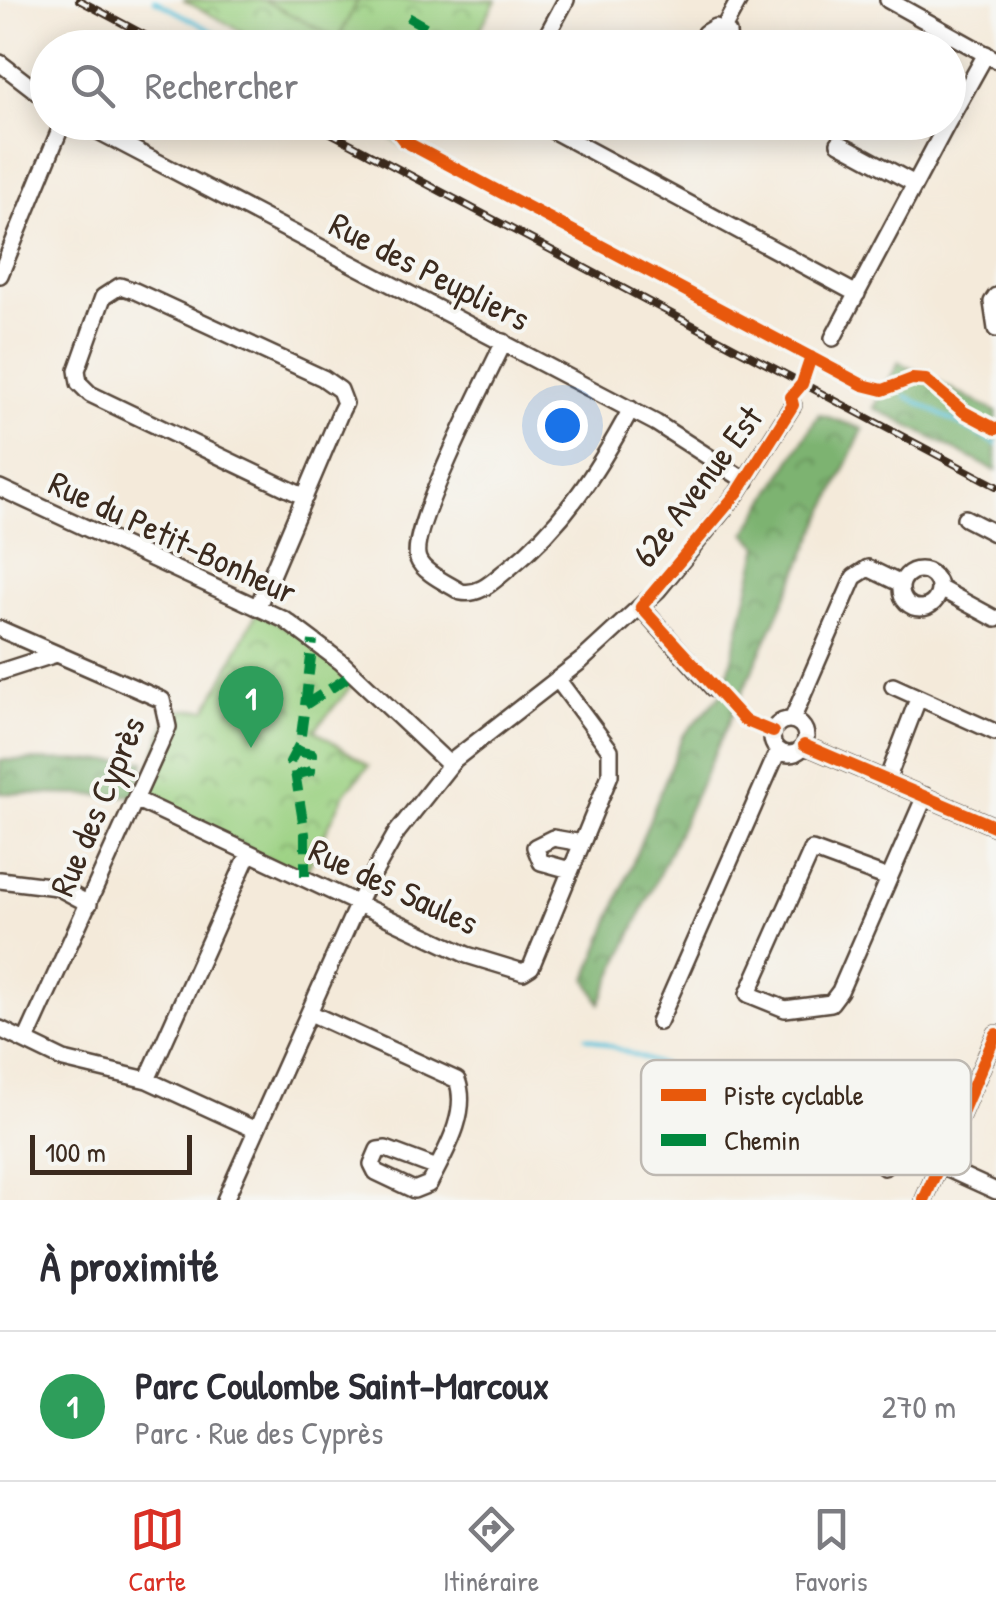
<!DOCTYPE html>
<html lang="fr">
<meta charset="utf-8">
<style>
:root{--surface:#fff;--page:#f2f2f3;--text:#2b2b33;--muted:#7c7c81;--line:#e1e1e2;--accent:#d93025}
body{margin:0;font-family:"Patrick Hand",sans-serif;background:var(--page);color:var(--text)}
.scale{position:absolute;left:30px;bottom:25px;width:162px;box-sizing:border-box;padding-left:10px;border:5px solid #3b2a1e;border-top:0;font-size:28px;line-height:35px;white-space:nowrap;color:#3b2a1e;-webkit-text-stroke:8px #f6f6f2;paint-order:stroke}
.you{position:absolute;left:562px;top:425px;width:35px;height:35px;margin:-25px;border:8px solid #fff;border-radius:50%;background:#1a73e8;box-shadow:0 0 0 15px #1a73e833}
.badge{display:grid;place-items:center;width:65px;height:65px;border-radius:50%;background:var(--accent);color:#fff;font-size:32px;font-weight:700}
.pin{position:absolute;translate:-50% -82px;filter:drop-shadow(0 2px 5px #0008)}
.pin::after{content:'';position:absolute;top:52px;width:35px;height:30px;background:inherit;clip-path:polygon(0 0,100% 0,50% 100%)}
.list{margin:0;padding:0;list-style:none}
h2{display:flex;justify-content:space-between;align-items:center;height:130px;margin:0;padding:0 40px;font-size:42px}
h2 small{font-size:32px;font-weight:400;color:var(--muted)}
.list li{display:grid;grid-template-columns:65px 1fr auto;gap:30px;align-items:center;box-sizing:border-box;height:150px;padding:0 40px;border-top:2px solid var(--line)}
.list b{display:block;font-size:38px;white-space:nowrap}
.list p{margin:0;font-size:32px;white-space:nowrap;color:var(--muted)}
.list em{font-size:32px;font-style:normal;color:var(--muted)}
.icon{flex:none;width:55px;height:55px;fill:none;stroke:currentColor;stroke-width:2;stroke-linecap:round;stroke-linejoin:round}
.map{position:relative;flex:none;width:996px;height:1200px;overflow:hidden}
.search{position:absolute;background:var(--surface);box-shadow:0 5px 25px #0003;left:30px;right:30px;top:30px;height:110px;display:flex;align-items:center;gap:25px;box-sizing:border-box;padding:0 35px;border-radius:55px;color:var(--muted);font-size:38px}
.sheet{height:280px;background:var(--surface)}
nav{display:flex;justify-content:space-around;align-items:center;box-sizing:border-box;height:140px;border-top:2px solid var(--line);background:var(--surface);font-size:28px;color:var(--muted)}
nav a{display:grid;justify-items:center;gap:5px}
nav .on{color:var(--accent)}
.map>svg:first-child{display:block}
</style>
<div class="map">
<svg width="996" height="1200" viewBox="0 0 996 1200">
<defs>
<pattern id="forest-crowns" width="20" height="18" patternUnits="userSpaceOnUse" patternTransform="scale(2.5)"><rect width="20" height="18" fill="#7db371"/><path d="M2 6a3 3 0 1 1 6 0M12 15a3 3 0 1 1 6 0" fill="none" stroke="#68925c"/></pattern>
<pattern id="park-crowns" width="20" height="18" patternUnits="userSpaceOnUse" patternTransform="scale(2.5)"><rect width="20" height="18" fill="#9cd183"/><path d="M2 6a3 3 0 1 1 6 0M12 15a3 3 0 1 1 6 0" fill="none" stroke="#80aa6b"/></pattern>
</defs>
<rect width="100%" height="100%" fill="#f6f6f2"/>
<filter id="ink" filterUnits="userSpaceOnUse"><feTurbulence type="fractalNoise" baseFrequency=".01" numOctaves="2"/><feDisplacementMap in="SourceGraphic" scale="20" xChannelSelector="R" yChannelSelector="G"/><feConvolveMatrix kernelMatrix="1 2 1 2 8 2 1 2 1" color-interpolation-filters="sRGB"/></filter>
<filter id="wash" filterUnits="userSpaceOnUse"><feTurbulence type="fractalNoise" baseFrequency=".0048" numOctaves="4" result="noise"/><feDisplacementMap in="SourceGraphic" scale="40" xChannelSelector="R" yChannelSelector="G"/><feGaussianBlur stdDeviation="2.25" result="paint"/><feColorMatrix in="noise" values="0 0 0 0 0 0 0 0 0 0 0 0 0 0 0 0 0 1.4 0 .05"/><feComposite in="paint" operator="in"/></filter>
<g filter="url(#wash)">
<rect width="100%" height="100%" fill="#f4eada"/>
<!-- forest -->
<path fill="url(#forest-crowns)" stroke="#5c6e48" stroke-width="2.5" d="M899 362 996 412V471L874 408Z
M819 414 863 429 600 1003 587 979 682 737 724 691 759 546 746 533Z
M0 760 145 761 135 796 0 793Z"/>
<!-- park -->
<path fill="url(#park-crowns)" stroke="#6c7e50" stroke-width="2.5" d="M183 0H496L470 48 271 47Z
M366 123H432L415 152Z
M257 612 310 640 357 679 315 730 369 766 345 793 304 876 139 799 170 711 207 709Z"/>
<!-- pitch -->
<path fill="#9cd183" stroke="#6c7e50" stroke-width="2.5" d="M263 0H358L338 39Z"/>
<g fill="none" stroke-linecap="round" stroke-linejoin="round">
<!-- stream -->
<path stroke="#5dc3db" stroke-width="4" d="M154 0 244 48
M906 396 996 444
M586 1037 678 1071 855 1093 887 1121 911 1126 936 1113"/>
</g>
</g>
<g filter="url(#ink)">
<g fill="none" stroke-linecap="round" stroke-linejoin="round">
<!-- minor casing -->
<g stroke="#57473a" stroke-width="20">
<path id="minor" d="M888 0 996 60
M723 29 739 0
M540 48 566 0
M704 48 705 33 715 27 728 33 729 48
M0 63 48 100
M81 122 656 423 746 481
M537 122 857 294
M948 122 986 54
M839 143 915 184
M0 275 63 122
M996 296 992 302 996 329
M833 338 948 122
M504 342C488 376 407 532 418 559 423 573 449 584 461 592 480 596 494 580 508 569 564 524 597 472 631 409
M0 488 285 620 341 662 450 765
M965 518 996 534
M901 589a19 19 0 1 1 38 0a19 19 0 1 1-38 0Z
M939 588 996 619
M258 606 341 411 345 403 340 390 323 378 135 291 120 286 103 297 77 370 79 383 90 394 305 497
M641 607 714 689
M0 629 162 700 168 727 26 1040
M0 672 56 654
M893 686 995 732
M772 737a17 17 0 1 1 34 0a17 17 0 1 1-34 0Z
M792 720 854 577 868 568 901 584
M804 745 996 827
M887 780 918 699
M137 800 467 955 523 972 531 967 610 775V750L558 680
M570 870 541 862 535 847 553 838 582 843
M888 878 812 850 748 994 785 1009 831 1003 840 991 925 796
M0 880 57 887 89 904
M310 1013 457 1080C470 1113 444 1154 429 1184L414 1190 376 1172 372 1164 378 1150 386 1149 437 1168
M659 1022 778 751
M0 1029 64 1060 147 1080 256 1130
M147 1080 249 853
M884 1167 892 1158 904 1156 939 1165 996 1191
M225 1200 363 892 397 832 455 759 582 660 658 590 738 492 793 405
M924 1200 996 1034"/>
</g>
<!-- minor -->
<use href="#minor" stroke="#fff" stroke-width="15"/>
<!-- rail casing -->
<g stroke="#3b2a1e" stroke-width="8">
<path id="rail" d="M79 0 169 48
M310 122 996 486"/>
</g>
<!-- rail -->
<use href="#rail" stroke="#f6f6f2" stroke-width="4" stroke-dasharray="11" stroke-linecap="butt"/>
<!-- quiet -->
<path stroke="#00873e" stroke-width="10" stroke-dasharray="20 10" stroke-linecap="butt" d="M408 17 427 28
M305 705 313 641
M296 751 312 754 311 771 299 774 290 762 300 743 305 705 353 674
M295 772 305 834V876"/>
<!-- cycleway casing -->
<g stroke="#f6f6f2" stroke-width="19">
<path id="cycleway" d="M389 122 404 141 863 385 883 390 912 379 926 380 964 412 996 429
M773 732 744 720 641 607 738 492 793 405 791 397 802 384 811 357
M804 745 996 827
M924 1200 996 1034"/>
</g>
<!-- cycleway -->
<use href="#cycleway" stroke="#e8590c" stroke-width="12"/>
</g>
</g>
<g text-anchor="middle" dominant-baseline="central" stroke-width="8" stroke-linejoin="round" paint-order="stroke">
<!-- street labels -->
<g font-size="35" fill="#3b2a1e" stroke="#f6f6f2">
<text transform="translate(430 271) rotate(27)">Rue des Peupliers</text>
<text transform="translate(697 486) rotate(-53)">62e Avenue Est</text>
<text transform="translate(173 537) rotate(25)">Rue du Petit-Bonheur</text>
<text transform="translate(97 806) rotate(-67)">Rue des Cyprès</text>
<text transform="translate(394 886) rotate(25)">Rue des Saules</text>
</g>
</g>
<!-- legend -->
<rect x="641" y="1060" width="330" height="115" rx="15" fill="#f6f6f2" stroke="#beb9b2" stroke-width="2.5"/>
<rect x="661" y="1089" width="45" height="12" fill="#e8590c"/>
<rect x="661" y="1134" width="45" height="12" fill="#00873e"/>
<g font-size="28" fill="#3b2a1e">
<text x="724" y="1105">Piste cyclable</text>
<text x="724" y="1150">Chemin</text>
</g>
</svg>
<div class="scale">100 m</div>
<div class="you"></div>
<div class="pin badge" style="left:251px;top:748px;background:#2e9e5b">1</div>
<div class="search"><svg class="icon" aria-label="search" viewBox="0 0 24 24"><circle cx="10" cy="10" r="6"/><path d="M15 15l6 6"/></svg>Rechercher</div>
</div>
<section class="sheet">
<h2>À proximité<small></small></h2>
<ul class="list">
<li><span class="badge" style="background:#2e9e5b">1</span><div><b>Parc Coulombe Saint-Marcoux</b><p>Parc · Rue des Cyprès</p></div><em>270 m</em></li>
</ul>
</section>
<nav>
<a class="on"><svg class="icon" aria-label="map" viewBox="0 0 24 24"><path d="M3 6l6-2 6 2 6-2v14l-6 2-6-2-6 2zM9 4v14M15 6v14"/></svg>Carte</a>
<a><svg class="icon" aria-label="directions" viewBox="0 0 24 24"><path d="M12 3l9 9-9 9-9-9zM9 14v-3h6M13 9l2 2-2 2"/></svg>Itinéraire</a>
<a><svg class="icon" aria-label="saved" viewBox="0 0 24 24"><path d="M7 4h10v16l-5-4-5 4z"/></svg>Favoris</a>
</nav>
